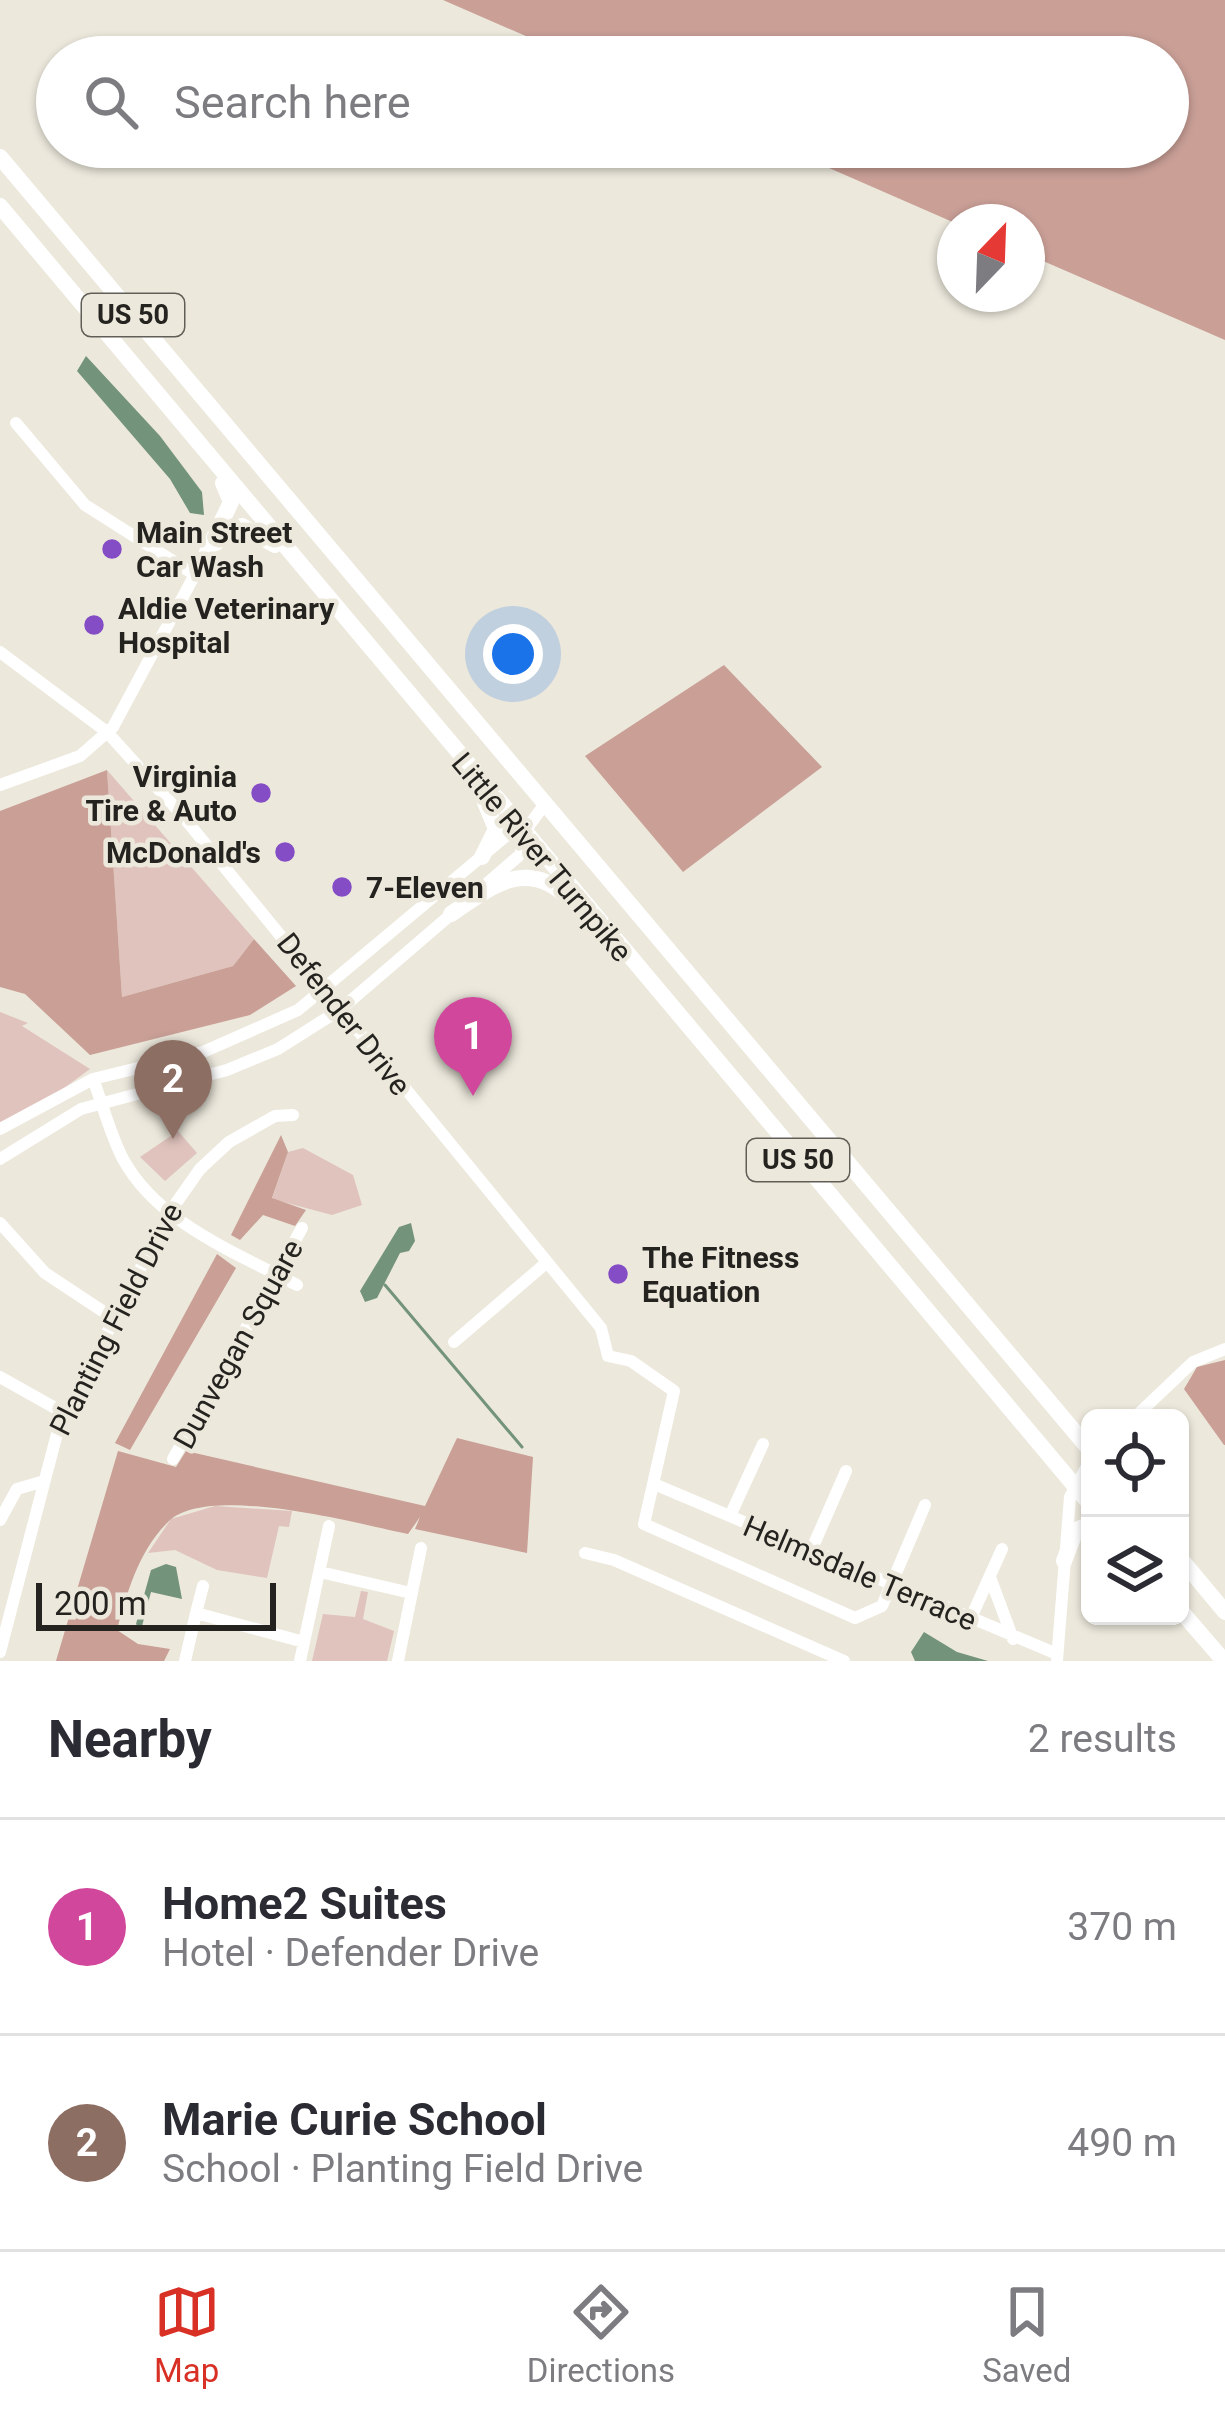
<!DOCTYPE html>
<meta charset="utf-8">
<style>
:root{--surface:#fff;--page:#f7f7f7;--text:#2b2b33;--muted:#7c7c81;--line:#e1e1e2;--accent:#d93025}
body{margin:0;font-family:Roboto,sans-serif;background:var(--page);color:var(--text)}
.controls{position:absolute;right:36px;bottom:36px;display:grid;overflow:hidden;border-radius:18px;box-shadow:0 3px 9px #0004}
.controls button{width:108px;height:108px;display:grid;place-items:center;padding:0;border:0;border-bottom:3px solid var(--line);background:var(--surface);color:var(--text);font:60px sans-serif}
.compass{position:absolute;left:937px;top:204px;width:108px;height:108px;border-radius:50%;background:var(--surface);box-shadow:0 3px 9px #0004;rotate:23deg}
.scale{position:absolute;left:36px;bottom:30px;width:240px;box-sizing:border-box;padding-left:12px;border:6px solid #25231f;border-top:0;font-size:33px;line-height:42px;white-space:nowrap;color:#25231f;-webkit-text-stroke:9px #ece8dc;paint-order:stroke}
.you{position:absolute;left:513px;top:654px;width:42px;height:42px;margin:-30px;border:9px solid #fff;border-radius:50%;background:#1a73e8;box-shadow:0 0 0 18px #1a73e833}
.badge{display:grid;place-items:center;width:78px;height:78px;border-radius:50%;background:var(--accent);color:#fff;font-size:39px;font-weight:700}
.pin{position:absolute;translate:-50% -99px;filter:drop-shadow(0 3px 6px #0008)}
.pin::after{content:'';position:absolute;top:63px;width:42px;height:36px;background:inherit;clip-path:polygon(0 0,100% 0,50% 100%)}
.list{margin:0;padding:0;list-style:none}
h2{display:flex;justify-content:space-between;align-items:center;height:156px;margin:0;padding:0 48px;font-size:51px}
h2 small{font-size:39px;font-weight:400;color:var(--muted)}
.list li{display:grid;grid-template-columns:78px 1fr auto;gap:36px;align-items:center;box-sizing:border-box;height:216px;padding:0 48px;border-top:3px solid var(--line)}
.list b{display:block;font-size:45px;white-space:nowrap}
.list p{margin:0;font-size:39px;white-space:nowrap;color:var(--muted)}
.list em{font-size:39px;font-style:normal;color:var(--muted)}
.icon{flex:none;width:66px;height:66px;fill:none;stroke:currentColor;stroke-width:2;stroke-linecap:round;stroke-linejoin:round}
.map{position:relative;flex:none;width:1225px;height:1661px;overflow:hidden}
.search{position:absolute;background:var(--surface);box-shadow:0 3px 9px #0004;left:36px;right:36px;top:36px;height:132px;display:flex;align-items:center;gap:30px;box-sizing:border-box;padding:0 42px;border-radius:66px;color:var(--muted);font-size:45px}
.sheet{height:588px;background:var(--surface)}
nav{display:flex;justify-content:space-around;align-items:center;box-sizing:border-box;height:168px;border-top:3px solid var(--line);background:var(--surface);font-size:33px;color:var(--muted)}
nav a{display:grid;justify-items:center;gap:6px}
nav .on{color:var(--accent)}
.map>svg:first-child{display:block}
</style>
<div class="map">
<svg width="1225" height="1661" viewBox="0 0 1225 1661">
<rect width="100%" height="100%" fill="#ece8dc"/>
<!-- green -->
<path fill="#e0c3bd" d="M107 770 254 939 233 966 122 997Z
M0 1012 28 1023 22 1026 90 1069 0 1135Z
M178 1131 197 1153 165 1181 140 1157Z
M303 1148 353 1175 362 1205 332 1215 272 1199 288 1152Z
M215 1506 292 1511 289 1527 279 1526 267 1578 217 1570 175 1550 148 1553 171 1519Z
M361 1591 368 1592 363 1619 394 1631 387 1661H312L323 1614 355 1617Z"/>
<!-- forest -->
<path fill="#c99f96" d="M443 0H1225V340L1027 254V222L955 223 781 147H1168V57H574Z
M724 665 822 767 683 872 585 756Z
M107 770 122 997 233 966 254 939 296 986 250 1015 90 1055 25 994 0 987V811Z
M281 1135 288 1152 272 1198 306 1210 295 1226 263 1215 240 1240 231 1235Z
M217 1254 236 1268 130 1450 115 1443Z
M1225 1360V1445H1224L1184 1389 1197 1367Z
M457 1438 533 1457 527 1553 415 1529 420 1517 408 1534C358 1524 209 1483 169 1521 139 1550 127 1592 117 1630L138 1644 170 1649 164 1661H56L118 1451 176 1467 186 1451 425 1506Z"/>
<!-- water -->
<path fill="#73937a" d="M86 356 160 436 202 492 204 515 190 513 170 479 77 371Z
M411 1223 415 1241 409 1251 400 1253 377 1298 365 1302 360 1291 399 1227Z
M166 1564 176 1567 182 1599 151 1592 141 1630 136 1624 151 1570Z
M924 1632 957 1652 988 1661H915L911 1652Z"/>
<g fill="none" stroke-linecap="round" stroke-linejoin="round">
<!-- stream -->
<path stroke="#73937a" stroke-width="3" d="M385 1285 522 1447"/>
<!-- minor -->
<path stroke="#fff" stroke-width="12" d="M16 423 85 505 195 575
M0 652 107 732 181 814 601 1328 608 1356 631 1361 674 1391 644 1524 855 1618 882 1606 925 1505
M0 785 80 756 113 727 207 552
M484 886 521 854 523 834 544 805
M93 1079C103 1105 110 1134 123 1159 158 1223 235 1252 297 1285
M0 1129 93 1079 203 1052 298 1010 506 836 523 834
M0 1159 81 1109 227 1070 278 1049 341 1009 455 911
M0 1223 45 1273 113 1318
M454 1342 545 1264
M0 1377 64 1413
M1134 1418 1193 1362 1225 1349
M173 1459 302 1228
M654 1484 1057 1654
M730 1516 763 1444
M0 1520 17 1489 41 1482
M811 1551 846 1471
M585 1553 614 1560 844 1661
M320 1572 411 1593
M990 1577 1013 1639
M203 1586 196 1613 304 1642
M970 1620 1002 1549
M0 1652 59 1426 169 1213 200 1169 229 1142 275 1116 293 1115
M1057 1660 1070 1497 1090 1461
M185 1661 196 1613
M300 1661 329 1526
M398 1661 421 1548"/>
<!-- highway -->
<path stroke="#fff" stroke-width="16" d="M0 157 1090 1450
M0 206 1090 1504
M216 543 229 529 242 526 275 545
M207 552 231 502 223 483
M482 857 496 829 484 800
M451 914C488 889 525 857 566 896
M1180 1558 1225 1612
M1064 1561 1076 1530 1090 1524
M1180 1610 1224 1661"/>
</g>
<!-- markers -->
<g fill="#844dc5" stroke="#ece8dc" stroke-width="4.5">
<circle cx="112" cy="549" r="12"/>
<circle cx="94" cy="625" r="12"/>
<circle cx="261" cy="793" r="12"/>
<circle cx="285" cy="852" r="12"/>
<circle cx="342" cy="887" r="12"/>
<circle cx="618" cy="1274" r="12"/>
</g>
<g text-anchor="middle" dominant-baseline="central" stroke-width="9" stroke-linejoin="round" paint-order="stroke">
<!-- shield labels -->
<g fill="#ece8dc" stroke="#615e58" stroke-width="3">
<rect x="82" y="294" width="102" height="42" rx="9"/>
<rect x="747" y="1139" width="102" height="42" rx="9"/>
</g>
<g font-size="27" font-weight="bold" fill="#25231f">
<text x="133" y="315">US 50</text>
<text x="798" y="1160">US 50</text>
</g>
<!-- poi labels -->
<g font-size="30" font-weight="bold" fill="#25231f" stroke="#ece8dc" text-anchor="start">
<text x="136" y="532">Main Street<tspan x="136" dy="34">Car Wash</tspan></text>
<text x="118" y="608">Aldie Veterinary<tspan x="118" dy="34">Hospital</tspan></text>
<text x="237" y="776" text-anchor="end">Virginia<tspan x="237" dy="34">Tire &amp; Auto</tspan></text>
<text x="261" y="852" text-anchor="end">McDonald's</text>
<text x="366" y="887">7-Eleven</text>
<text x="642" y="1257">The Fitness<tspan x="642" dy="34">Equation</tspan></text>
</g>
<!-- street labels -->
<g font-size="30" fill="#25231f" stroke="#ece8dc">
<text transform="translate(542 857) rotate(50)">Little River Turnpike</text>
<text transform="translate(344 1014) rotate(52)">Defender Drive</text>
<text transform="translate(116 1319) rotate(-63)">Planting Field Drive</text>
<text transform="translate(238 1344) rotate(-61)">Dunvegan Square</text>
<text transform="translate(860 1573) rotate(23)">Helmsdale Terrace</text>
</g>
</g>
</svg>
<div class="controls">
<button><svg class="icon" aria-label="locate" viewBox="0 0 24 24"><circle cx="12" cy="12" r="6"/><path d="M12 2v4M12 18v4M2 12h4M18 12h4"/></svg></button>
<button><svg class="icon" aria-label="layers" viewBox="0 0 24 24"><path d="M12 4l9 5-9 5-9-5zM3 14l9 5 9-5"/></svg></button>
</div>
<svg class="compass" viewBox="-18 -18 36 36"><path d="M0-13l5 13h-10z" fill="#e53935"/><path d="M0 13l5-13h-10z" fill="#7c7c81"/></svg>
<div class="scale">200 m</div>
<div class="you"></div>
<div class="pin badge" style="left:473px;top:1096px;background:#d1479c">1</div>
<div class="pin badge" style="left:173px;top:1139px;background:#8d6e63">2</div>
<div class="search"><svg class="icon" aria-label="search" viewBox="0 0 24 24"><circle cx="10" cy="10" r="6"/><path d="M15 15l6 6"/></svg>Search here</div>
</div>
<section class="sheet">
<h2>Nearby<small>2 results</small></h2>
<ul class="list">
<li><span class="badge" style="background:#d1479c">1</span><div><b>Home2 Suites</b><p>Hotel · Defender Drive</p></div><em>370 m</em></li>
<li><span class="badge" style="background:#8d6e63">2</span><div><b>Marie Curie School</b><p>School · Planting Field Drive</p></div><em>490 m</em></li>
</ul>
</section>
<nav>
<a class="on"><svg class="icon" aria-label="map" viewBox="0 0 24 24"><path d="M3 6l6-2 6 2 6-2v14l-6 2-6-2-6 2zM9 4v14M15 6v14"/></svg>Map</a>
<a><svg class="icon" aria-label="directions" viewBox="0 0 24 24"><path d="M12 3l9 9-9 9-9-9zM9 14v-3h6M13 9l2 2-2 2"/></svg>Directions</a>
<a><svg class="icon" aria-label="saved" viewBox="0 0 24 24"><path d="M7 4h10v16l-5-4-5 4z"/></svg>Saved</a>
</nav>
